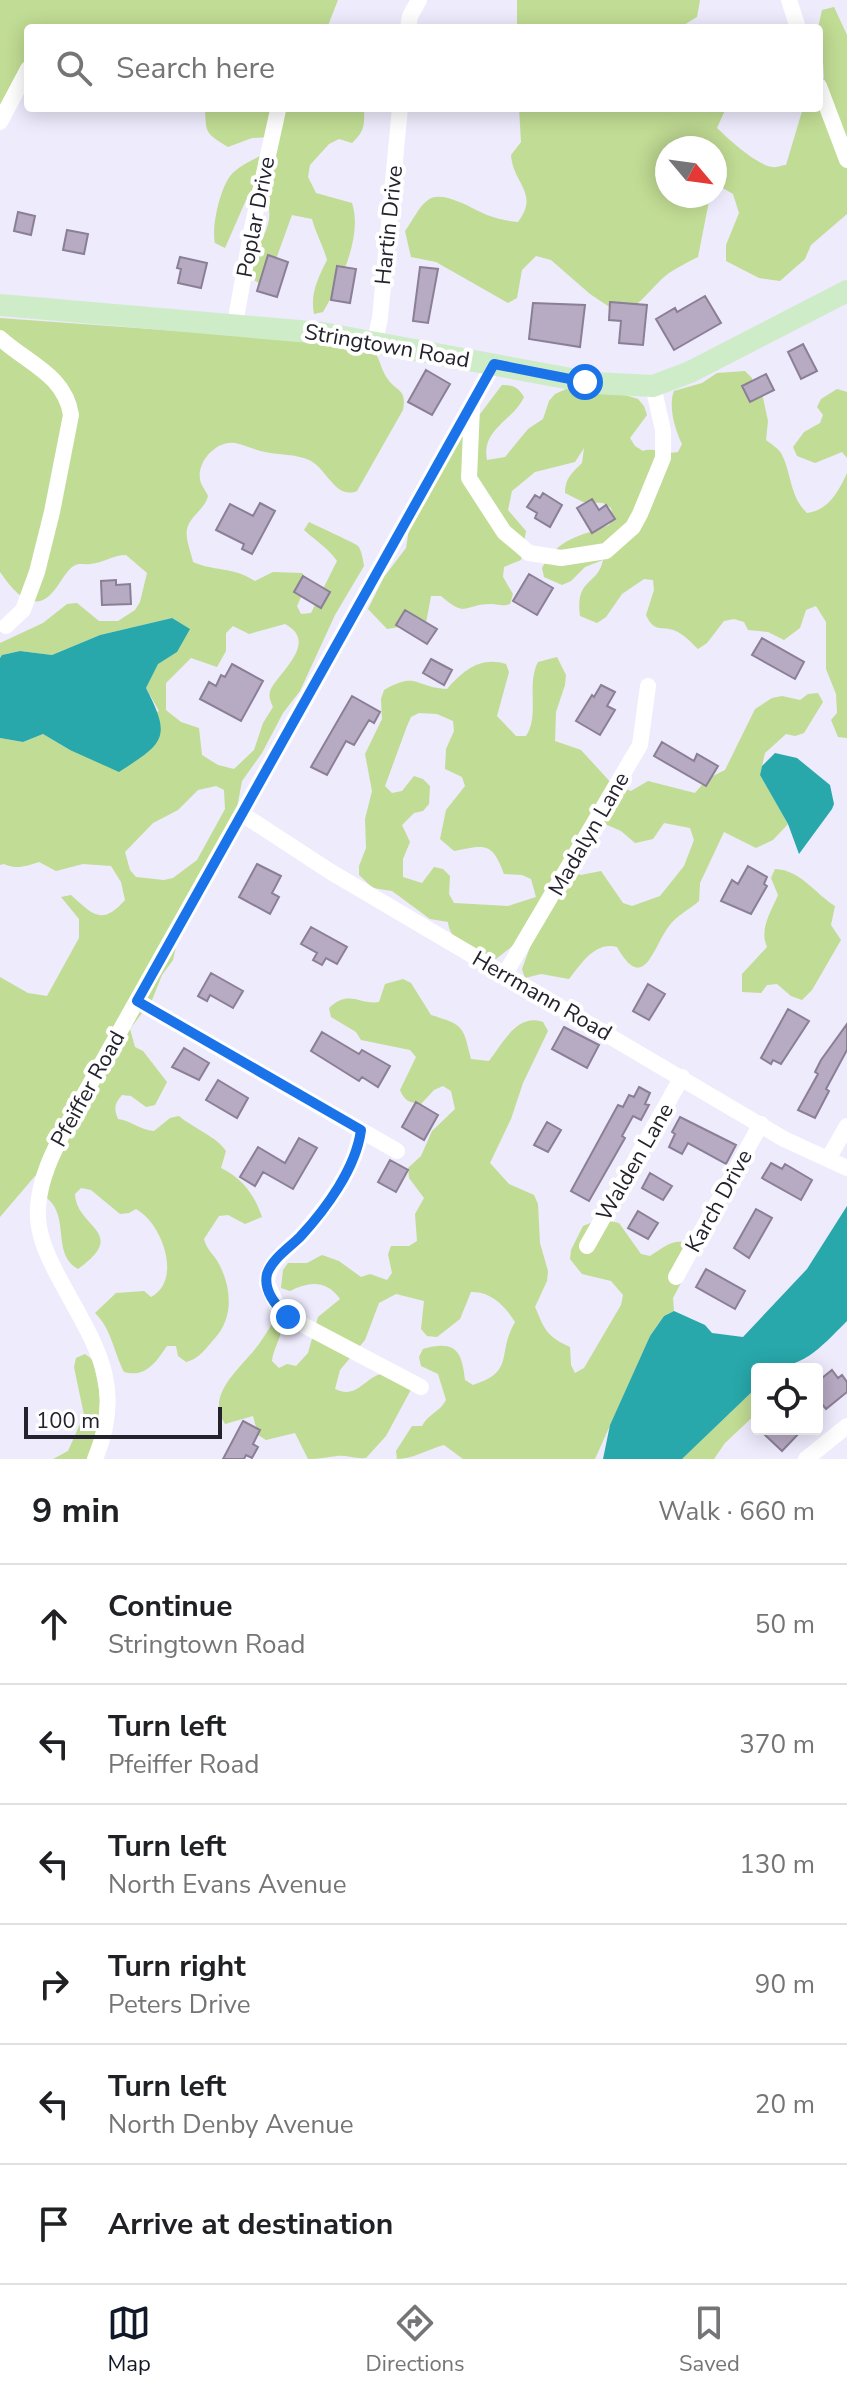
<!DOCTYPE html>
<meta charset="utf-8">
<style>
:root{--surface:#fff;--page:#f2f2f2;--text:#202124;--muted:#757577;--line:#e0e0e0;--accent:#111827}
body{margin:0;font-family:"Nunito Sans",sans-serif;background:var(--page);color:var(--text)}
.controls{position:absolute;right:24px;bottom:24px;display:grid;overflow:hidden;border-radius:8px;box-shadow:0 4px 20px #0003}
.controls button{width:72px;height:72px;display:grid;place-items:center;padding:0;border:0;border-bottom:2px solid var(--line);background:var(--surface);color:var(--text);font:40px sans-serif}
.compass{position:absolute;left:655px;top:136px;width:72px;height:72px;border-radius:50%;background:var(--surface);box-shadow:0 4px 20px #0003;rotate:119deg}
.scale{position:absolute;left:24px;bottom:20px;width:198px;box-sizing:border-box;padding-left:8px;border:4px solid #24232d;border-top:0;font-size:22px;line-height:28px;white-space:nowrap;color:#24232d;-webkit-text-stroke:6px #fff;paint-order:stroke}
.stop{position:absolute;width:24px;height:24px;margin:-18px;border:6px solid #1a73e8;border-radius:50%;background:#fff}
.stop.end{background:#1a73e8;border-color:#fff;box-shadow:0 2px 8px #0008}
.list{margin:0;padding:0;list-style:none}
h2{display:flex;justify-content:space-between;align-items:center;height:104px;margin:0;padding:0 32px;font-size:34px}
h2 small{font-size:26px;font-weight:400;color:var(--muted)}
.list li{display:grid;grid-template-columns:52px 1fr auto;gap:24px;align-items:center;box-sizing:border-box;height:120px;padding:0 32px;border-top:2px solid var(--line)}
.list b{display:block;font-size:30px;white-space:nowrap}
.list p{margin:0;font-size:26px;white-space:nowrap;color:var(--muted)}
.list em{font-size:26px;font-style:normal;color:var(--muted)}
.icon{flex:none;width:44px;height:44px;fill:none;stroke:currentColor;stroke-width:2;stroke-linecap:round;stroke-linejoin:round}
.map{position:relative;flex:none;width:847px;height:1459px;overflow:hidden}
.search{position:absolute;background:var(--surface);box-shadow:0 4px 20px #0003;left:24px;right:24px;top:24px;height:88px;display:flex;align-items:center;gap:20px;box-sizing:border-box;padding:0 28px;border-radius:8px;color:var(--muted);font-size:30px}
.sheet{height:824px;background:var(--surface)}
nav{display:flex;justify-content:space-around;align-items:center;box-sizing:border-box;height:112px;border-top:2px solid var(--line);background:var(--surface);font-size:22px;color:var(--muted)}
nav a{display:grid;justify-items:center;gap:4px}
nav .on{color:var(--accent)}
.map>svg:first-child{display:block}
</style>
<div class="map">
<svg width="847" height="1459" viewBox="0 0 847 1459">
<rect width="100%" height="100%" fill="#edebfc"/>
<!-- green -->
<path fill="#c1dc94" fill-rule="evenodd" d="M0 0H338L327 28H52L43 24 41 28H28V55L0 111Z
M517 0H700L697 17 679 28H517Z
M834 7 847 35V214L811 245 805 259 780 281 759 278 726 261V245L739 213 733 194 721 187 715 192V148H667V196H710L698 257C688 262 678 267 669 273 654 284 636 311 620 314L590 294 551 260 536 256 522 270 517 298 508 303 436 262 411 257 405 231C412 222 419 206 428 200 442 189 474 210 487 215 498 219 507 221 518 222 540 193 513 184 511 155L521 142 519 108H726L717 128C728 139 758 166 773 167 777 168 782 165 786 165L803 108H819V85L824 78 822 45 818 28 822 10Z
M205 108H360L364 111C365 126 363 133 352 143L339 139 329 144 310 165 308 177 316 193 352 203C363 237 340 283 323 312L314 314C310 294 318 278 327 260 323 245 316 234 312 219L292 215 271 273 259 283 249 277C250 248 282 224 264 197L246 200 225 248 215 243C211 227 221 181 235 171 246 162 261 156 274 149L270 137 252 138 228 147C205 133 206 133 205 108Z
M0 318 340 343 376 354C380 361 382 371 387 378 397 393 407 388 403 410L357 491C335 500 327 468 309 460 296 454 279 455 265 452 255 450 245 445 235 443 217 440 197 461 200 479 200 484 206 491 208 496 205 509 190 516 187 529 185 539 191 552 193 562 216 572 231 566 255 581L273 572 302 573 308 581 297 606 301 614 311 613 337 561C327 547 316 541 304 530L309 522C317 526 355 543 358 546 362 551 363 560 364 566L335 615 300 691 283 713 262 753 242 781 237 808 185 906 173 960 162 975 152 1000 130 1029 135 1047 143 1051 167 1082 155 1105 146 1107 131 1096 122 1095C114 1104 114 1109 118 1119 132 1121 140 1130 154 1131L170 1118 179 1116C193 1128 217 1137 226 1151L221 1168C243 1179 254 1194 262 1217L245 1224 228 1215 219 1216 204 1239C207 1251 215 1255 220 1266 232 1290 233 1318 215 1338 206 1348 199 1359 186 1362L178 1356 176 1346H167C156 1362 146 1378 124 1372 113 1350 112 1330 95 1313L116 1293 144 1291 151 1297C183 1280 162 1223 136 1209L129 1213 120 1214 91 1190 81 1188 75 1194C76 1228 130 1232 78 1269 56 1257 65 1230 56 1210 54 1204 48 1199 44 1195V1171L35 1176 0 1217V977L28 993 47 996 79 938V919L61 897 71 895C93 915 102 926 125 900L121 882 111 866 83 864 56 871 39 862C26 866 17 870 4 864L0 865V738L23 742 43 734 70 750 159 711 146 688 158 663 177 652 172 618 100 635 52 655 20 651 2 655 0 658V643L43 623 67 604 77 603 99 621H118L135 610 140 602 147 573 126 555C113 555 103 563 90 564 83 565 79 562 72 567 63 575 58 588 49 596 29 613 10 586 0 572ZM285 624C319 642 280 671 271 689 268 695 270 701 273 707L263 723 254 750 234 769 218 765 202 755 199 728 181 722 166 710V683L191 658 217 667 226 651V633L233 626 249 634ZM216 786 224 790 225 809 197 860 173 878 164 880 136 877 130 870 125 852 153 823 178 810 198 790Z
M745 371 752 378 754 388 762 393 768 421 766 440C771 444 778 448 781 453 792 473 789 496 807 513 828 511 839 491 847 473V738L838 737 831 720 837 713 836 694 826 669V622L816 606 806 610 800 628 784 640 768 632 748 630 744 622 734 619 724 621 707 643 698 649C692 643 685 636 678 632 663 624 655 635 646 615L654 590 653 580 644 579 622 594 606 617 597 623 580 616C575 577 598 586 603 560L585 567 571 581 562 585 544 577 542 568C559 537 579 537 609 525L613 517 611 508 603 503 583 502 565 493C565 478 572 473 582 463L584 448 575 462 535 472 512 491 508 510 526 531 521 560 504 567 503 577 513 594 510 604C501 607 499 604 491 604 463 604 468 619 441 596H431L426 623 387 629 368 609 384 577 406 548 409 529 455 441 474 422 502 385C513 385 518 387 524 397 513 421 481 429 487 460L505 457 528 429 543 419 549 401 555 394 575 385 602 388 638 399 644 406 647 415 630 438 635 446 643 451C656 447 665 455 678 452L682 444C675 430 668 406 674 391L702 383 717 373Z
M837 389 847 392V458L842 452 815 463 797 456 793 447 804 432 820 423 823 415 817 407 821 399Z
M557 657 566 675 565 685 556 712 555 741 581 750 613 785 631 791 648 781 695 793 707 779 725 770 755 709 772 698 782 696 800 700 808 694 818 693 823 702 804 733 795 736 786 734 765 753 760 775 788 824 773 840 756 848 724 832 700 883 699 901C690 909 676 916 669 926 653 947 644 995 617 947 595 941 581 964 569 979L541 974 525 978 522 969 532 942 525 936 496 959C478 953 449 943 448 922L430 919 392 891 373 888 359 875V866L366 848 365 819 372 791 365 754 382 719 381 699 384 690C418 671 413 687 447 689 463 671 480 656 506 664L509 672 497 716 516 736H526C540 715 526 685 538 662ZM419 713 437 714 453 721 454 731 446 749 445 769 462 777 465 786 446 810 440 839 454 851C485 845 492 841 504 874L522 875 531 879 536 897 508 906 454 903 449 894 450 876 443 869 434 867 422 883 403 877V859L410 842 402 825 414 813 423 811 429 804 430 786 423 779 414 776 402 791 392 793 385 786 407 726 411 717ZM596 820 621 831 635 843 653 839 664 823 690 828 694 840 684 866 660 896 632 906 623 903 601 871 581 875 573 872Z
M775 869C801 870 814 893 835 906L831 925 841 940 812 990 802 1000 791 996 777 984 767 985 761 993 742 992V974L767 947C759 929 771 912 778 895L771 878Z
M403 979 411 983 431 1015C464 1025 463 1026 471 1059L489 1061C503 1043 517 1013 543 1022L548 1031 523 1083 511 1119 490 1163 509 1184 534 1195 538 1204 540 1243 548 1271 547 1281 535 1307C545 1330 546 1336 570 1347L571 1365 575 1373 584 1368 621 1305 623 1295 611 1281 582 1274 570 1259 571 1250 583 1226 600 1219 619 1223 641 1254 650 1256C663 1248 674 1237 690 1244L692 1262 673 1298 674 1311 664 1316 650 1336 595 1459H463L444 1445C428 1449 413 1459 397 1459L396 1451 412 1426H422C428 1414 440 1412 446 1400L438 1374 421 1366 419 1357 423 1349C454 1340 462 1349 465 1380L473 1385C516 1371 496 1355 515 1322 505 1306 491 1291 471 1292L460 1319 437 1337 427 1336 421 1329 424 1301 396 1294 379 1303 365 1340 340 1370 335 1389C352 1397 359 1387 372 1378 378 1374 385 1373 392 1371L414 1384 386 1436 366 1458C355 1459 347 1455 337 1456 327 1457 318 1459 308 1459L295 1433 266 1440 258 1435 253 1416 225 1424C207 1398 233 1375 249 1356 258 1347 265 1335 272 1324L281 1325C282 1339 273 1348 272 1361L279 1368 287 1364 296 1366 308 1353 318 1317 340 1299C327 1280 309 1281 290 1291L281 1288 283 1270 288 1263H307L322 1255 339 1261 361 1277 370 1274 387 1280 392 1273 388 1254 391 1246H409L417 1241 415 1214 424 1198 409 1178 408 1168 421 1156 432 1131 455 1109 451 1091 443 1086 434 1090 421 1104C409 1103 404 1100 400 1090L416 1057 410 1050 361 1040 356 1032 331 1017 329 1008C349 989 359 1005 379 1002L385 984Z
M85 1354 93 1360C102 1403 106 1417 87 1459H53L68 1451 84 1415 74 1367 76 1358Z
M757 1387V1413L725 1443 714 1459H682Z"/>
<!-- water -->
<path fill="#28a8ab" d="M172 618 190 629 177 652 158 664 146 688C172 738 164 743 119 772L70 750 43 734 23 742 0 738V658L2 655 20 651 52 655 100 635Z
M775 753 797 758 830 785 834 804 832 809 799 854 788 824 760 775 762 766Z
M847 1206V1321C816 1352 803 1369 757 1369V1387L682 1459H603L610 1425 650 1336 664 1316 674 1311 705 1325 712 1333 743 1337 807 1269Z"/>
<!-- building -->
<path fill="#b7aac3" stroke="#8b7f96" stroke-width="2" d="M18 212 35 216 31 235 14 231Z
M67 230 88 234 84 254 63 250Z
M268 255 288 262 277 297 257 291Z
M180 257 207 263 201 288 178 283 181 269 177 268Z
M337 266 356 269 350 303 331 300Z
M420 267 438 269 428 323 413 321Z
M705 296 721 323 674 350 656 319 675 308 677 312Z
M610 302 647 305 643 345 619 343 621 321 609 320Z
M533 303 585 305 580 347 529 339Z
M803 344 817 371 801 379 788 352Z
M426 370 450 384 432 415 408 402Z
M766 374 774 390 750 402 742 386Z
M543 493 562 505 550 527 535 518 537 513 527 507 535 495 540 498Z
M592 499 599 510 606 505 615 519 592 533 577 508Z
M260 503 275 511 252 554 242 549 244 544 216 530 230 504 253 516Z
M529 574 553 588 537 615 513 601Z
M303 576 330 592 321 608 294 592Z
M116 580V585L130 584 131 604 102 605 101 581Z
M405 610 437 629 427 644 396 625Z
M762 638 804 662 795 679 752 655Z
M431 659 452 670 444 685 423 673Z
M232 664 263 681 241 721 200 699 209 682 216 686 221 675 225 677Z
M601 685 615 692 607 706 615 710 600 735 576 721 592 695 594 697Z
M352 696 380 712 374 723 369 720 354 745 346 741 327 775 311 767Z
M662 742 694 761 697 754 718 766 706 786 654 756Z
M257 864 281 876 272 893 279 897 270 914 239 897Z
M748 866 767 877 764 884 767 886 751 914 721 901 732 880 738 884Z
M311 927 347 947 337 964 326 958 322 965 313 960 317 953 301 944Z
M211 973 243 991 233 1008 210 995 207 1001 198 996Z
M648 984 665 994 649 1020 633 1011Z
M788 1009 809 1021 781 1064 773 1060 771 1064 761 1058Z
M847 1024V1050L826 1089 829 1091 815 1118 798 1110 818 1074 815 1072 821 1060Z
M564 1027 599 1045 587 1068 552 1049Z
M322 1032 359 1054 362 1050 390 1066 378 1087 362 1077 359 1081 311 1051Z
M184 1048 209 1063 199 1080 172 1067Z
M218 1080 248 1098 237 1118 206 1100Z
M639 1087 650 1093 645 1104 649 1105 641 1120 633 1116 622 1136 625 1138 589 1201 571 1191 618 1105 623 1107 629 1095 634 1097Z
M416 1102 438 1115 424 1140 402 1127Z
M680 1117 736 1145 726 1164 688 1143 682 1154 669 1147 675 1134 672 1132Z
M547 1122 561 1130 548 1152 534 1145Z
M299 1138 317 1148 293 1189 263 1172 255 1186 240 1177 258 1147 285 1163Z
M390 1160 408 1170 396 1192 378 1182Z
M771 1163 782 1169 785 1164 812 1180 801 1200 762 1178Z
M650 1173 672 1186 663 1200 642 1188Z
M756 1209 772 1218 749 1258 734 1248Z
M638 1211 658 1223 648 1239 628 1228Z
M706 1269 745 1291 735 1309 696 1287Z
M832 1370 838 1378 842 1375 847 1382V1392L826 1409 817 1398V1382Z
M243 1421 260 1430 253 1444 258 1447 252 1458 246 1455 244 1459H223Z
M771 1429H803L782 1451 765 1435Z"/>
<g fill="none" stroke-linecap="round" stroke-linejoin="round">
<!-- minor -->
<path stroke="#fff" stroke-width="16" d="M789 0 798 28
M408 28 410 16 419 0
M819 86 847 160
M0 122 28 69
M235 324 252 228 278 110
M0 338C27 363 65 375 71 415L52 512 37 572 23 610 6 626
M375 341 380 318 400 108
M472 407 469 478 504 532 529 553 561 558 606 551 633 527 640 514 663 458V430L653 386
M242 814 331 872 784 1139 847 1168
M505 974 640 745 648 686
M137 1001 397 1151
M361 1130C356 1167 331 1200 307 1229 294 1246 267 1259 267 1283L278 1308 288 1317 421 1387
M828 1159 847 1126
M587 1246 682 1077
M676 1277 761 1124
M95 1459C127 1383 93 1342 58 1276 47 1255 36 1232 38 1207 40 1178 53 1152 66 1127L494 364
M806 1459 847 1426"/>
<!-- major -->
<path stroke="#cfecc9" stroke-width="22" d="M0 305 322 333 593 383 653 386 690 372 847 291"/>
</g>
<g fill="none" stroke-linecap="round" stroke-linejoin="round">
<!-- route -->
<path stroke="#1a73e8" stroke-width="10" d="M288 1317C277 1307 263 1291 267 1274 272 1259 289 1248 300 1237 326 1209 356 1168 361 1130L137 1001 494 364 585 382"/>
</g>
<g text-anchor="middle" dominant-baseline="central" stroke-width="8" stroke-linejoin="round" paint-order="stroke">
<!-- street labels -->
<g font-size="22" fill="#24232d" stroke="#fff">
<text transform="translate(256 217) rotate(-79)">Poplar Drive</text>
<text transform="translate(389 225) rotate(-84)">Hartin Drive</text>
<text transform="translate(387 346) rotate(10)">Stringtown Road</text>
<text transform="translate(589 834) rotate(-60)">Madalyn Lane</text>
<text transform="translate(542 996) rotate(30)">Herrmann Road</text>
<text transform="translate(88 1089) rotate(-61)">Pfeiffer Road</text>
<text transform="translate(635 1162) rotate(-60)">Walden Lane</text>
<text transform="translate(719 1201) rotate(-61)">Karch Drive</text>
</g>
</g>
</svg>
<div class="controls">
<button><svg class="icon" aria-label="locate" viewBox="0 0 24 24"><circle cx="12" cy="12" r="6"/><path d="M12 2v4M12 18v4M2 12h4M18 12h4"/></svg></button>
</div>
<svg class="compass" viewBox="-18 -18 36 36"><path d="M0-13l5 13h-10z" fill="#e53935"/><path d="M0 13l5-13h-10z" fill="#757577"/></svg>
<div class="scale">100 m</div>
<div class="stop" style="left:585px;top:382px"></div>
<div class="stop end" style="left:288px;top:1317px"></div>
<div class="search"><svg class="icon" aria-label="search" viewBox="0 0 24 24"><circle cx="10" cy="10" r="6"/><path d="M15 15l6 6"/></svg>Search here</div>
</div>
<section class="sheet">
<h2>9 min<small>Walk · 660 m</small></h2>
<ul class="list">
<li><svg class="icon" aria-label="ahead" viewBox="0 0 24 24"><path d="M12 20V5M6 11l6-6 6 6"/></svg><div><b>Continue</b><p>Stringtown Road</p></div><em>50 m</em></li>
<li><svg class="icon" aria-label="left" viewBox="0 0 24 24"><path d="M17 20v-9H6M10 6l-5 5 5 5"/></svg><div><b>Turn left</b><p>Pfeiffer Road</p></div><em>370 m</em></li>
<li><svg class="icon" aria-label="left" viewBox="0 0 24 24"><path d="M17 20v-9H6M10 6l-5 5 5 5"/></svg><div><b>Turn left</b><p>North Evans Avenue</p></div><em>130 m</em></li>
<li><svg class="icon" aria-label="right" viewBox="0 0 24 24"><path d="M7 20v-9h11M14 6l5 5-5 5"/></svg><div><b>Turn right</b><p>Peters Drive</p></div><em>90 m</em></li>
<li><svg class="icon" aria-label="left" viewBox="0 0 24 24"><path d="M17 20v-9H6M10 6l-5 5 5 5"/></svg><div><b>Turn left</b><p>North Denby Avenue</p></div><em>20 m</em></li>
<li><svg class="icon" aria-label="arrive" viewBox="0 0 24 24"><path d="M6 21V4h12l-3 4 3 4H6"/></svg><div><b>Arrive at destination</b></div></li>
</ul>
</section>
<nav>
<a class="on"><svg class="icon" aria-label="map" viewBox="0 0 24 24"><path d="M3 6l6-2 6 2 6-2v14l-6 2-6-2-6 2zM9 4v14M15 6v14"/></svg>Map</a>
<a><svg class="icon" aria-label="directions" viewBox="0 0 24 24"><path d="M12 3l9 9-9 9-9-9zM9 14v-3h6M13 9l2 2-2 2"/></svg>Directions</a>
<a><svg class="icon" aria-label="saved" viewBox="0 0 24 24"><path d="M7 4h10v16l-5-4-5 4z"/></svg>Saved</a>
</nav>
